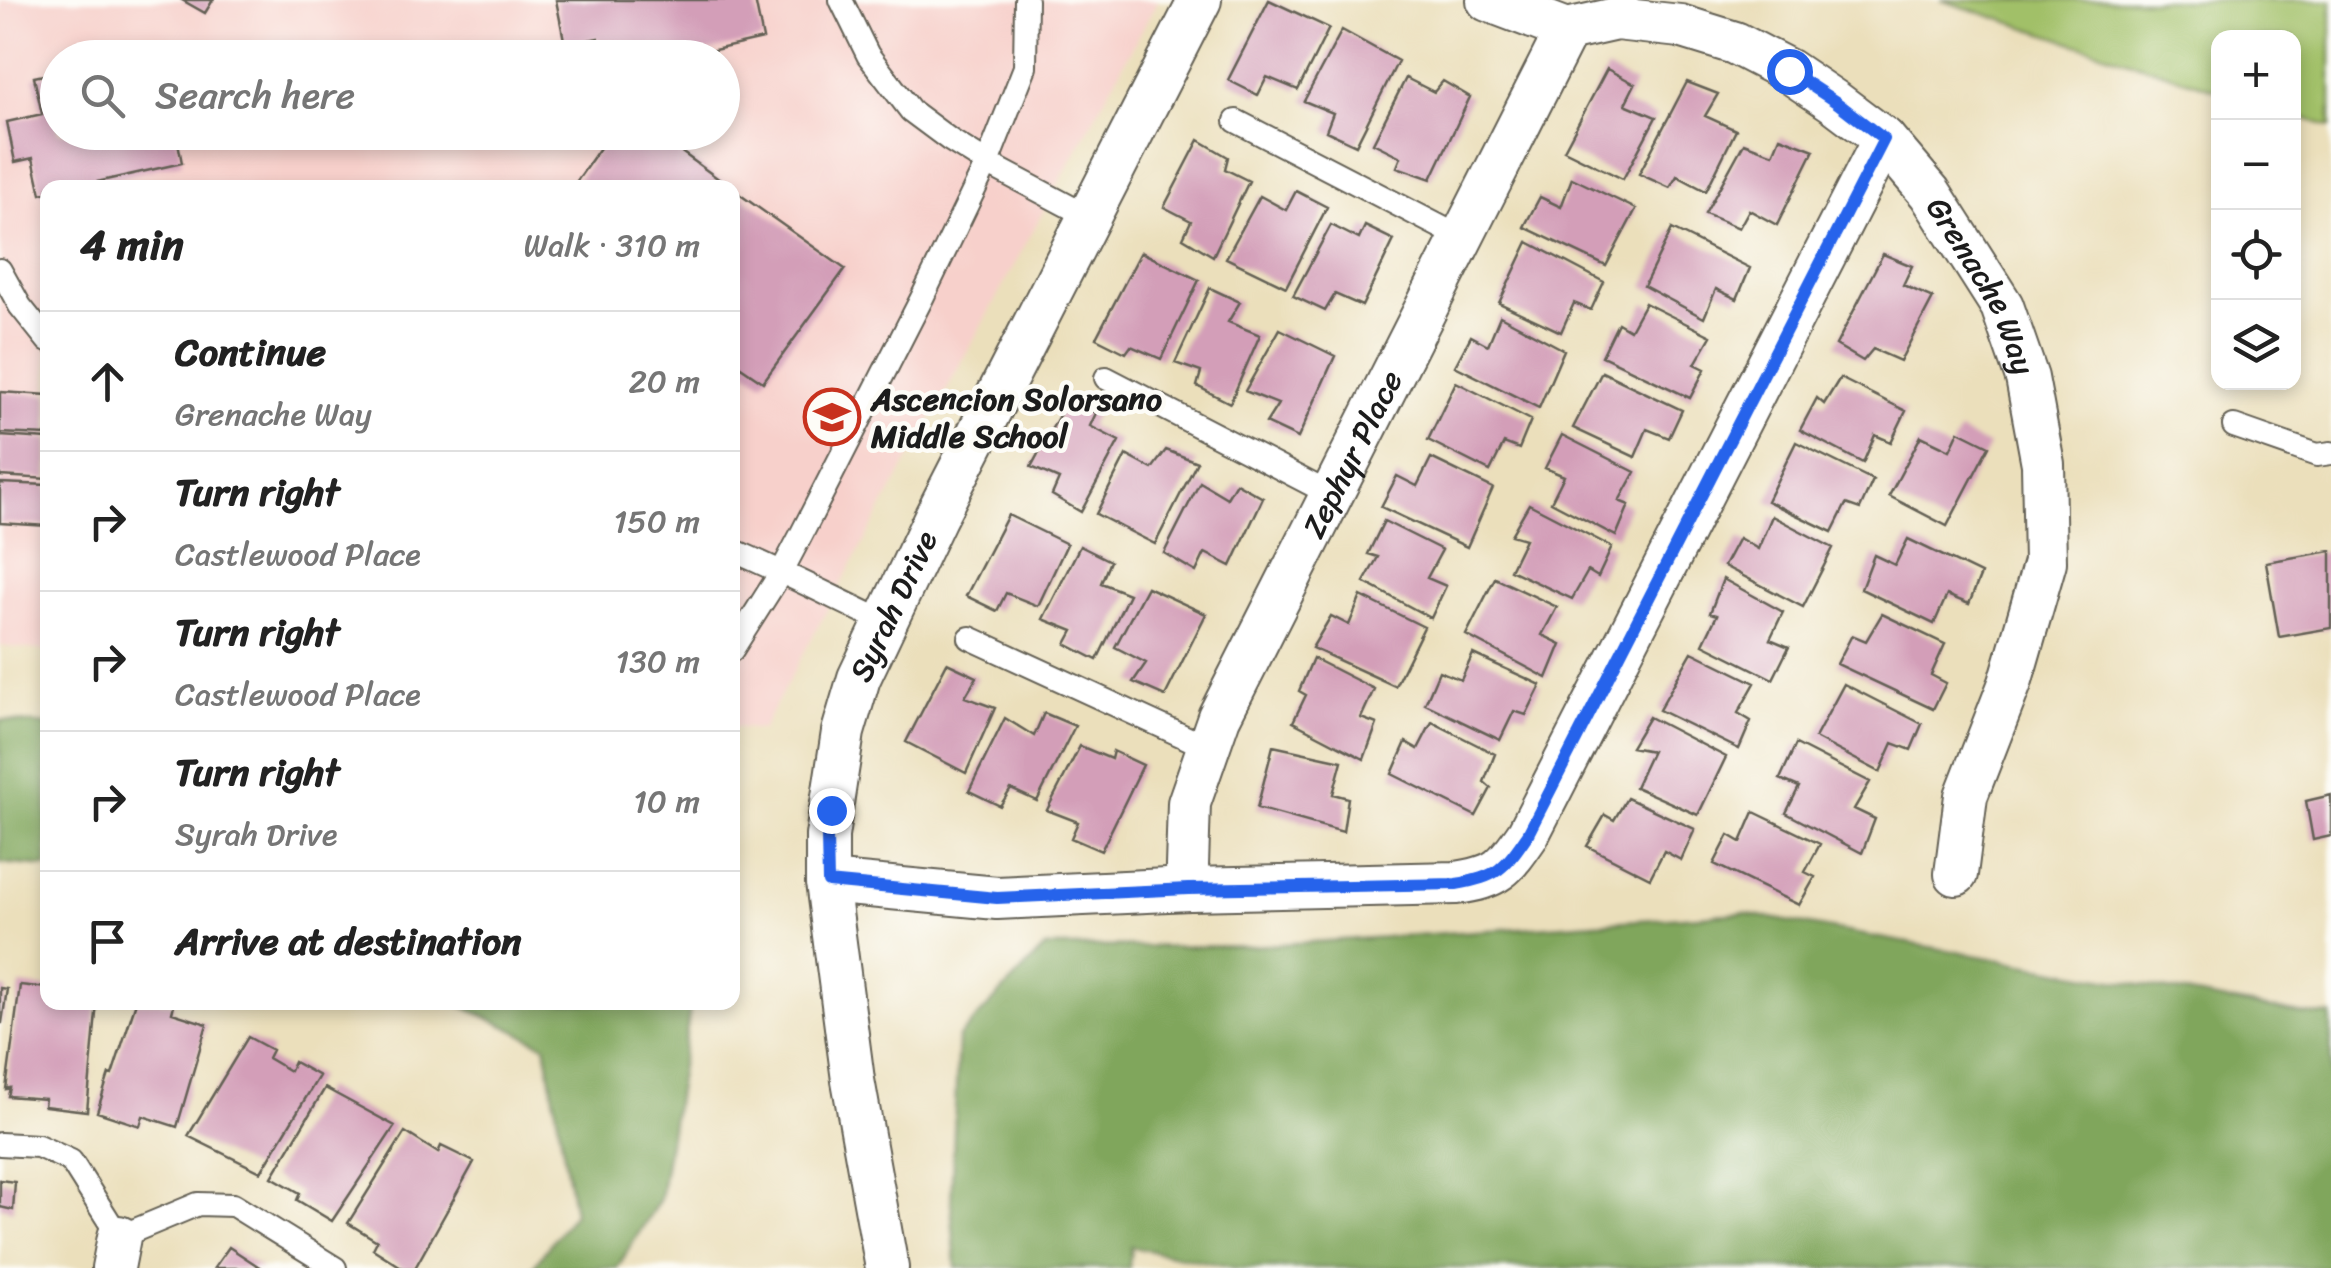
<!DOCTYPE html>
<meta charset="utf-8">
<style>
:root{--surface:#fff;--page:#f2f2f2;--text:#222;--muted:#767676;--line:#e0e0e0}
body{margin:0;font-family:Sriracha,sans-serif;background:var(--page);color:var(--text)}
.controls{position:absolute;right:30px;top:30px;display:grid;overflow:hidden;border-radius:20px;box-shadow:0 5px 15px #0003}
.controls button{width:90px;height:90px;display:grid;place-items:center;padding:0;border:0;border-bottom:2px solid var(--line);background:var(--surface);color:var(--text);font:50px sans-serif}
.stop{position:absolute;width:30px;height:30px;margin:-22px;border:8px solid #2563eb;border-radius:50%;background:#fff}
.stop.end{background:#2563eb;border-color:#fff;box-shadow:0 2px 10px #0008}
.list{margin:0;padding:0;list-style:none}
h2{display:flex;justify-content:space-between;align-items:center;height:130px;margin:0;padding:0 40px;font-size:42px}
h2 small{font-size:32px;font-weight:400;color:var(--muted)}
.list li{display:grid;grid-template-columns:65px 1fr auto;gap:30px;align-items:center;box-sizing:border-box;height:140px;padding:0 40px;border-top:2px solid var(--line)}
.list b{display:block;font-size:38px;white-space:nowrap}
.list p{margin:0;font-size:32px;white-space:nowrap;color:var(--muted)}
.list em{font-size:32px;font-style:normal;color:var(--muted)}
.icon{flex:none;width:55px;height:55px;fill:none;stroke:currentColor;stroke-width:2;stroke-linecap:round;stroke-linejoin:round}
.map{position:relative;flex:none;width:2331px;height:1268px;overflow:hidden}
.search{position:absolute;background:var(--surface);box-shadow:0 5px 15px #0003;left:40px;top:40px;width:700px;height:110px;display:flex;align-items:center;gap:25px;box-sizing:border-box;padding:0 35px;border-radius:55px;color:var(--muted);font-size:38px}
.panel{position:absolute;background:var(--surface);box-shadow:0 5px 15px #0003;left:40px;top:180px;width:700px;height:830px;border-radius:20px}
.map>svg:first-child{display:block}
</style>
<div class="map">
<svg width="2331" height="1268" viewBox="0 0 2331 1268">
<rect width="100%" height="100%" fill="#fdfcf7"/>
<filter id="ink" filterUnits="userSpaceOnUse"><feTurbulence type="fractalNoise" baseFrequency=".01" numOctaves="2"/><feDisplacementMap in="SourceGraphic" scale="20" xChannelSelector="R" yChannelSelector="G"/><feConvolveMatrix kernelMatrix="1 2 1 2 8 2 1 2 1" color-interpolation-filters="sRGB"/></filter>
<filter id="wash" filterUnits="userSpaceOnUse"><feTurbulence type="fractalNoise" baseFrequency=".0048" numOctaves="4" result="noise"/><feDisplacementMap in="SourceGraphic" scale="40" xChannelSelector="R" yChannelSelector="G"/><feGaussianBlur stdDeviation="2.25" result="paint"/><feColorMatrix in="noise" values="0 0 0 0 0 0 0 0 0 0 0 0 0 0 0 0 0 1.4 0 .05"/><feComposite in="paint" operator="in"/></filter>
<g filter="url(#wash)">
<rect width="100%" height="100%" fill="#ebdfbb"/>
<!-- built -->
<path fill="#f7d0cb" fill-rule="evenodd" d="M0 0H1158L762 730 733 727 732 188H48L47 651 0 646ZM58 58H722V132H58Z"/>
<!-- green -->
<path fill="#a1c068" stroke="#5e6e42" stroke-width="2.5" d="M1941 0H2331V127L2294 115V38H2218V90Z"/>
<!-- forest -->
<path fill="#80a65c" stroke="#4e613c" stroke-width="2.5" d="M0 720 47 725V867L0 863Z
M1743 913 2300 1014 2331 1015V1268H1237L1131 1247 1129 1268H956L951 1202 958 1038 1045 947 1252 946Z
M456 1003H691L660 1199 617 1268H532L574 1213 545 1045Z"/>
<g id="blocks">
<!-- building -->
<path fill="#d39eb8" d="M182 0H213L205 13Z
M556 0H755L763 39 679 58H602L598 38 565 45Z
M1269 0 1329 28 1298 90 1267 77 1258 95 1228 80Z
M1342 30 1398 61 1356 145 1326 131 1333 113 1304 101Z
M1607 69 1635 84 1625 104 1656 117 1623 179 1564 150Z
M58 72V132H176L182 163 70 188H48V192L41 194 33 158 15 162 7 122 42 114 34 77Z
M1406 78 1434 92 1443 81 1470 97 1431 179 1397 167 1401 157 1373 143Z
M1687 82 1718 94 1705 116 1736 130 1706 191 1677 176 1670 188 1639 174Z
M611 132H654L731 188H572Z
M1780 137 1814 150 1777 225 1749 210 1739 228 1705 214 1744 143 1773 154Z
M1199 140 1228 157 1225 169 1249 181 1213 256 1183 238 1191 221 1164 207Z
M1572 178 1636 209 1606 266 1524 227 1540 197 1561 207Z
M732 189 845 269 763 382 732 361Z
M1296 191 1327 207 1286 287 1226 258 1260 196 1286 210Z
M1331 225 1359 239 1365 226 1394 240 1362 306 1335 294 1325 311 1293 296Z
M1672 229 1750 268 1737 299 1716 289 1704 318 1644 286Z
M1528 242 1604 282 1591 310 1574 303 1561 332 1499 303Z
M1141 252 1199 280 1161 359 1131 346 1126 353 1096 338Z
M1883 254 1912 266 1903 285 1933 298 1900 361 1873 349 1863 361 1836 345Z
M1210 288 1240 302 1228 322 1260 335 1230 403 1197 386 1201 372 1175 363Z
M1645 303 1711 336 1695 364 1705 369 1690 398 1602 356 1618 323 1630 330Z
M1500 316 1564 350 1539 408 1455 366 1471 336 1488 345Z
M1280 329 1335 356 1298 438 1266 423 1278 404 1245 391Z
M1602 372 1682 410 1669 438 1647 429 1635 457 1573 428Z
M1840 378 1906 411 1891 442 1875 435 1863 463 1800 430 1817 398 1824 404Z
M1456 382 1531 420 1519 449 1504 443 1490 471 1428 440Z
M0 392 48 395V435L0 433Z
M1068 399 1096 413 1090 426 1119 441 1081 512 1052 495 1059 479 1031 467Z
M1959 431 1989 446 1947 526 1889 496 1921 436 1950 450Z
M1562 435 1635 472 1619 501 1629 505 1616 536 1551 502 1564 476 1545 468Z
M0 436 48 439V479L0 476Z
M1796 442 1873 480 1860 509 1846 504 1832 532 1767 501Z
M1166 450 1197 462 1155 544 1096 514 1126 455 1152 469Z
M1431 458 1493 488 1467 547 1381 507 1397 476 1417 486Z
M1200 482 1227 498 1236 483 1263 498 1231 566 1205 553 1196 572 1164 553Z
M0 483 48 485V526L0 523Z
M1529 504 1612 547 1598 577 1588 571 1572 599 1510 570 1525 539 1511 535Z
M1008 515 1067 544 1038 606 1006 593 997 611 966 596Z
M1772 516 1833 548 1803 607 1724 566 1739 538 1758 549Z
M1384 521 1442 550 1427 578 1446 586 1431 618 1364 582 1378 557 1368 554Z
M1908 539 1981 574 1969 604 1947 595 1934 624 1861 589 1874 555 1895 565Z
M1080 546 1110 561 1101 583 1129 594 1097 660 1066 644 1073 631 1043 619Z
M2331 551V628L2279 637 2266 562Z
M1495 578 1557 607 1542 635 1561 644 1547 678 1466 635Z
M1723 579 1783 612 1770 639 1789 647 1773 679 1703 644 1717 615 1710 613Z
M1147 587 1206 614 1165 696 1133 682 1146 663 1115 647Z
M1361 596 1424 627 1395 686 1312 648 1331 616 1349 625Z
M1882 614 1945 644 1931 675 1946 683 1933 709 1837 664 1852 635 1866 641Z
M1692 652 1755 683 1738 713 1751 721 1739 749 1659 710Z
M1473 654 1541 685 1526 715 1514 711 1500 740 1425 704 1439 671 1461 680Z
M1313 658 1374 689 1361 718 1377 724 1364 759 1293 722 1306 695 1299 691Z
M947 663 977 677 965 697 995 708 966 773 906 742Z
M1844 684 1922 724 1911 750 1893 743 1880 772 1815 738Z
M1044 713 1075 726 1037 801 1011 789 1000 806 969 791 1005 718 1034 736Z
M1649 717 1726 757 1698 815 1635 787 1652 751 1631 747Z
M1432 722 1495 754 1484 782 1491 788 1476 816 1392 774 1406 742 1418 749Z
M1796 744 1870 782 1854 809 1875 819 1862 853 1786 813 1799 787 1780 779Z
M1080 746 1111 759 1113 751 1143 765 1101 851 1071 838 1078 822 1047 810Z
M1273 746 1342 761 1333 794 1348 798 1343 832 1257 808Z
M2331 795V836L2313 840 2306 801Z
M1627 798 1695 829 1681 860 1664 851 1650 878 1587 846 1605 815 1614 820Z
M1754 812 1820 844 1805 872 1815 877 1799 905 1714 864 1729 835 1741 842Z
M20 985 47 988 48 1002H97L87 1111 44 1106 45 1099 8 1096 10 1088 6 1089Z
M0 988 7 989 2 1023H0Z
M136 1002H167L174 1005 172 1013 207 1024 177 1127 143 1116 140 1126 97 1112 109 1074 112 1075Z
M248 1037 272 1050 268 1058 290 1071 294 1062 319 1076 261 1172 188 1136Z
M325 1088 395 1126 332 1221 297 1200 300 1193 272 1177Z
M405 1132 438 1153 441 1146 474 1162 415 1268H403L373 1249 377 1241 348 1223Z
M0 1180 15 1182 13 1210 0 1207Z
M229 1247 261 1268H214Z"/>
</g>
</g>
<g filter="url(#ink)">
<use href="#blocks" fill-opacity="0" stroke="#646054" stroke-width="2.5"/>
<g fill="none" stroke-linecap="round" stroke-linejoin="round">
<!-- lane casing -->
<g stroke="#646054" stroke-width="26">
<path id="lane" d="M1026 0 1025 67 987 163 1089 217
M1236 121 1462 238
M0 270 20 306 48 341
M1106 378 1332 495
M2234 426 2317 455 2331 453
M732 550C784 572 834 598 885 622
M970 638 1209 748
M732 650 782 571 801 535 922 298 987 163 950 140 911 111 868 55 841 0
M0 1144 38 1146 71 1161 119 1237 198 1204 233 1205 335 1268"/>
</g>
<!-- street casing -->
<g stroke="#646054" stroke-width="46">
<g id="street">
<path id="s1" d="M1488 0 1567 30 1616 19 1680 26 1735 43 1789 71 1835 102 1884 139 1930 193 2002 306 2027 378 2043 464 2045 562 2010 683 1966 796 1956 874"/>
<path d="M827 882 997 898 1189 889 1456 883C1498 877 1504 869 1528 834L1884 139"/>
<path id="s2" d="M1189 889 1187 866 1189 803 1219 717 1567 30"/>
<path d="M113 1268 119 1237"/>
<path id="s3" d="M887 1268 853 1080 827 882V836L843 732 859 678 935 518 1200 0"/>
</g>
</g>
<!-- lane -->
<use href="#lane" stroke="#fff" stroke-width="22"/>
<!-- street -->
<use href="#street" stroke="#fff" stroke-width="42"/>
</g>
</g>
<g fill="none" stroke-linecap="round" stroke-linejoin="round" filter="url(#ink)">
<!-- route -->
<path stroke="#2563eb" stroke-width="12" d="M831 810 827 836 828 882 997 898 1188 889 1456 884C1498 877 1504 869 1528 834L1884 139 1836 102 1789 71"/>
</g>
<!-- icons -->
<defs>
<g id="school-ring" transform="scale(2.875)"><circle r="9.5" fill="#fdfcf7" stroke="#c8321e" stroke-width="1.5"/><path d="M0-5L7-2L0 1L-7-2ZM-4 1L0 2.5L4 1V4Q0 6-4 4Z" fill="#c8321e"/></g>
</defs>
<g fill-rule="evenodd">
<use href="#school-ring" x="832" y="417"/>
</g>
<g text-anchor="middle" dominant-baseline="central" stroke-width="9" stroke-linejoin="round" paint-order="stroke">
<!-- street labels -->
<g font-size="32" fill="#1c1c1c" stroke="#fdfcf7">
<text stroke="none"><textPath href="#s1" startOffset="612">Grenache Way</textPath></text>
<text stroke="none"><textPath href="#s2" startOffset="472">Zephyr Place</textPath></text>
<text stroke="none"><textPath href="#s3" startOffset="678">Syrah Drive</textPath></text>
</g>
<!-- poi labels -->
<g font-size="32" font-weight="bold" fill="#1c1c1c" stroke="#fdfcf7" text-anchor="start">
<text x="871" y="399">Ascencion Solorsano<tspan x="871" dy="37">Middle School</tspan></text>
</g>
</g>
</svg>
<div class="controls">
<button>+</button>
<button>−</button>
<button><svg class="icon" aria-label="locate" viewBox="0 0 24 24"><circle cx="12" cy="12" r="6"/><path d="M12 2v4M12 18v4M2 12h4M18 12h4"/></svg></button>
<button><svg class="icon" aria-label="layers" viewBox="0 0 24 24"><path d="M12 4l9 5-9 5-9-5zM3 14l9 5 9-5"/></svg></button>
</div>
<div class="stop" style="left:1789px;top:71px"></div>
<div class="stop end" style="left:831px;top:810px"></div>
<div class="search"><svg class="icon" aria-label="search" viewBox="0 0 24 24"><circle cx="10" cy="10" r="6"/><path d="M15 15l6 6"/></svg>Search here</div>
<section class="panel">
<h2>4 min<small>Walk · 310 m</small></h2>
<ul class="list">
<li><svg class="icon" aria-label="ahead" viewBox="0 0 24 24"><path d="M12 20V5M6 11l6-6 6 6"/></svg><div><b>Continue</b><p>Grenache Way</p></div><em>20 m</em></li>
<li><svg class="icon" aria-label="right" viewBox="0 0 24 24"><path d="M7 20v-9h11M14 6l5 5-5 5"/></svg><div><b>Turn right</b><p>Castlewood Place</p></div><em>150 m</em></li>
<li><svg class="icon" aria-label="right" viewBox="0 0 24 24"><path d="M7 20v-9h11M14 6l5 5-5 5"/></svg><div><b>Turn right</b><p>Castlewood Place</p></div><em>130 m</em></li>
<li><svg class="icon" aria-label="right" viewBox="0 0 24 24"><path d="M7 20v-9h11M14 6l5 5-5 5"/></svg><div><b>Turn right</b><p>Syrah Drive</p></div><em>10 m</em></li>
<li><svg class="icon" aria-label="arrive" viewBox="0 0 24 24"><path d="M6 21V4h12l-3 4 3 4H6"/></svg><div><b>Arrive at destination</b></div></li>
</ul>
</section>
</div>
